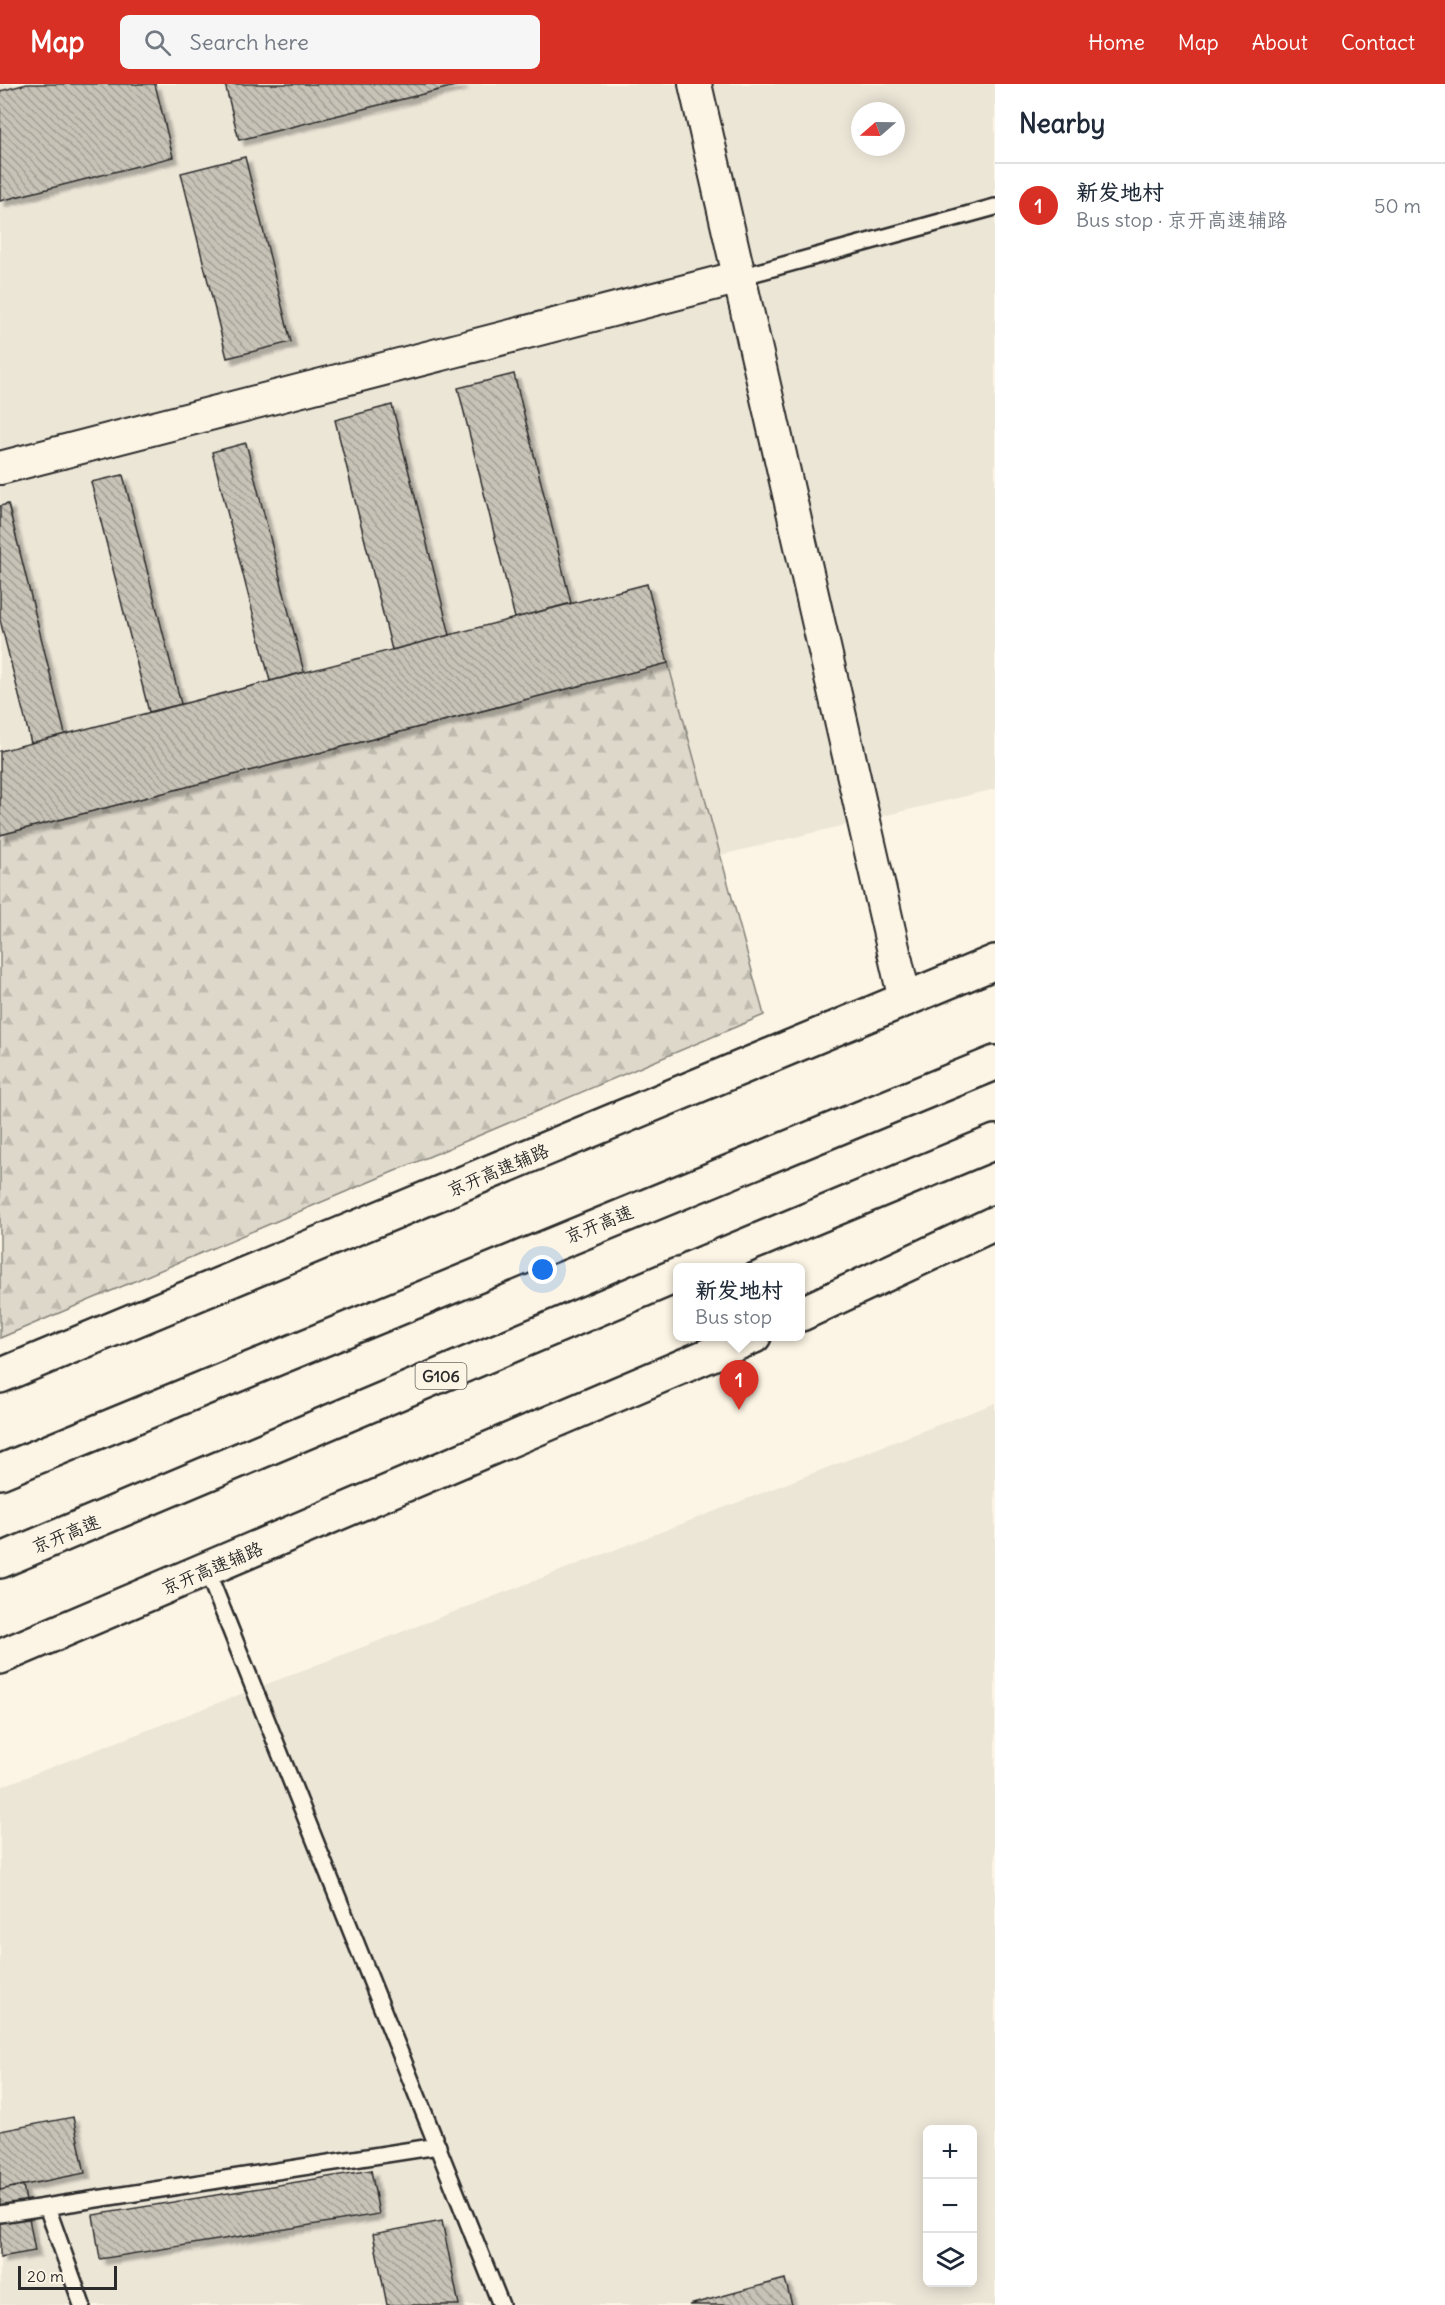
<!DOCTYPE html>
<meta charset="utf-8">
<style>
:root{--surface:#fff;--page:#f6f6f7;--text:#1f2937;--muted:#747a83;--line:#e0e1e3;--accent:#d93025}
body{margin:0;font-family:Delius,"LXGW WenKai TC",sans-serif;background:var(--page);color:var(--text)}
.controls{position:absolute;right:18px;bottom:18px;display:grid;overflow:hidden;border-radius:9px;box-shadow:0 3px 15px #0003}
.controls button{width:54px;height:54px;display:grid;place-items:center;padding:0;border:0;border-bottom:2px solid var(--line);background:var(--surface);color:var(--text);font:30px sans-serif}
.compass{position:absolute;left:851px;top:18px;width:54px;height:54px;border-radius:50%;background:var(--surface);box-shadow:0 3px 15px #0003;rotate:250deg}
.scale{position:absolute;left:18px;bottom:15px;width:99px;box-sizing:border-box;padding-left:6px;border:3px solid #2b2b2b;border-top:0;font-size:16px;line-height:21px;white-space:nowrap;color:#2b2b2b;-webkit-text-stroke:4px #fcf5e5;paint-order:stroke}
.you{position:absolute;left:543px;top:1186px;width:21px;height:21px;margin:-15px;border:4px solid #fff;border-radius:50%;background:#1a73e8;box-shadow:0 0 0 9px #1a73e833}
.badge{display:grid;place-items:center;width:39px;height:39px;border-radius:50%;background:var(--accent);color:#fff;font-size:20px;font-weight:700}
.pin{position:absolute;translate:-50% -50px;filter:drop-shadow(0 2px 3px #0008)}
.pin::after{content:'';position:absolute;top:32px;width:21px;height:18px;background:inherit;clip-path:polygon(0 0,100% 0,50% 100%)}
.popup{position:absolute;left:673px;top:1179px;width:132px;height:78px;box-sizing:border-box;display:grid;place-content:center;border-radius:9px;background:var(--surface);filter:drop-shadow(0 2px 4px #0005);font-size:20px;white-space:nowrap;color:var(--muted)}
.popup b{font-size:22px;color:var(--text)}
.popup::after{content:'';position:absolute;left:50%;top:100%;margin-left:-12px;border:12px solid transparent;border-top-color:var(--surface)}
.list{margin:0;padding:0;list-style:none}
h2{display:flex;justify-content:space-between;align-items:center;height:78px;margin:0;padding:0 24px;font-size:26px}
h2 small{font-size:20px;font-weight:400;color:var(--muted)}
.list li{display:grid;grid-template-columns:39px 1fr auto;gap:18px;align-items:center;box-sizing:border-box;height:84px;padding:0 24px;border-top:2px solid var(--line)}
.list b{display:block;font-size:22px;white-space:nowrap}
.list p{margin:0;font-size:20px;white-space:nowrap;color:var(--muted)}
.list em{font-size:20px;font-style:normal;color:var(--muted)}
.icon{flex:none;width:33px;height:33px;fill:none;stroke:currentColor;stroke-width:2;stroke-linecap:round;stroke-linejoin:round}
.map{position:relative;flex:none;width:995px;height:2221px;overflow:hidden}
header{display:flex;align-items:center;gap:36px;box-sizing:border-box;height:84px;padding:0 30px;background:var(--accent);color:#fff}
header strong{font-size:28px}
nav{display:flex;gap:33px;margin-inline-start:auto;font-size:21px}
.search{width:420px;height:54px;background:var(--page);display:flex;align-items:center;gap:15px;box-sizing:border-box;padding:0 21px;border-radius:9px;color:var(--muted);font-size:22px}
main{display:flex}
aside{flex:1;background:var(--surface)}
.map>svg:first-child{display:block}
</style>
<header>
<strong>Map</strong>
<div class="search"><svg class="icon" aria-label="search" viewBox="0 0 24 24"><circle cx="10" cy="10" r="6"/><path d="M15 15l6 6"/></svg>Search here</div>
<nav><a>Home</a><a>Map</a><a>About</a><a>Contact</a></nav>
</header>
<main>
<div class="map">
<svg width="995" height="2221" viewBox="0 0 995 2221">
<defs>
<pattern id="forest-firs" width="22" height="20" patternUnits="userSpaceOnUse" patternTransform="scale(1.5)"><rect width="22" height="20" fill="#ded8ca"/><path d="M5 1l3.5 6h-7zM16 11l3.5 6h-7z" fill="#bfbaae"/></pattern>
<pattern id="building-back-hatch" width="6" height="6" patternUnits="userSpaceOnUse" patternTransform="scale(1.5)"><rect width="6" height="6" fill="#c8c3b7"/><path d="M-1 5l2 2M0 0l6 6M5-1l2 2" fill="none" stroke="#a39f95"/></pattern>
<filter id="shadow"><feDropShadow dx="5.5" dy="5.5" stdDeviation="1.5" flood-color="#0004"/></filter>
</defs>
<rect width="100%" height="100%" fill="#fcf5e5"/>
<filter id="ink" filterUnits="userSpaceOnUse"><feTurbulence type="fractalNoise" baseFrequency=".0167" numOctaves="2"/><feDisplacementMap in="SourceGraphic" scale="12" xChannelSelector="R" yChannelSelector="G"/><feConvolveMatrix kernelMatrix="1 2 1 2 8 2 1 2 1" color-interpolation-filters="sRGB"/></filter>
<g filter="url(#ink)">
<!-- built -->
<path fill="#ece6d7" fill-rule="evenodd" d="M0 0H995V705L721 771 667 579 0 751ZM860 27H896V63H860Z
M995 1319V2221H0V1703ZM928 2046H972V2198H928Z"/>
<!-- forest -->
<path fill="url(#forest-firs)" stroke="#84827a" stroke-width="1.5" d="M668 579 764 931 0 1254V751Z"/>
<!-- building -->
<path fill="url(#building-back-hatch)" stroke="#2b2b2b" stroke-width="1.5" filter="url(#shadow)" d="M27 0H155L173 73 0 117V7Z
M225 0H463L239 56Z
M245 73 291 258 227 274 181 89Z
M514 290 571 519 515 534 458 304Z
M392 321 450 551 392 566 335 336Z
M246 359 304 588 270 597 212 368Z
M123 391 181 620 149 628 91 398Z
M8 420 65 650 31 659 0 536V422Z
M647 500 668 579 0 751V667Z
M73 2033 85 2089 0 2106V2047Z
M371 2086 379 2130 100 2175 93 2131Z
M23 2101 35 2167 0 2173V2106Z
M442 2137 459 2221H387L373 2150Z
M785 2195 792 2221H689Z"/>
<g fill="none" stroke-linecap="round" stroke-linejoin="round">
<!-- service casing -->
<g stroke="#2b2b2b" stroke-width="20">
<path id="service" d="M740 193 995 123
M207 1487 501 2221
M47 2123 82 2221
M0 2130 438 2062"/>
</g>
<!-- minor casing -->
<g stroke="#2b2b2b" stroke-width="36">
<path id="minor" d="M695 0 905 916
M0 384 740 193"/>
</g>
<!-- secondary casing -->
<g stroke="#2b2b2b" stroke-width="38">
<path id="secondary" d="M801 1230 995 1139
M0 1292 995 878
M0 1573 754 1252"/>
</g>
<!-- motorway casing -->
<g stroke="#2b2b2b" stroke-width="38">
<path id="motorway" d="M692 1184 995 1058
M0 1388 995 979
M0 1477 678 1191"/>
</g>
<!-- service -->
<use href="#service" stroke="#fcf5e5" stroke-width="15"/>
<!-- minor -->
<use href="#minor" stroke="#fcf5e5" stroke-width="32"/>
<!-- secondary -->
<use href="#secondary" stroke="#fcf5e5" stroke-width="33"/>
<!-- motorway -->
<use href="#motorway" stroke="#fcf5e5" stroke-width="33"/>
</g>
</g>
<g text-anchor="middle" dominant-baseline="central" stroke-width="6" stroke-linejoin="round" paint-order="stroke">
<!-- shield labels -->
<rect fill="#fcf5e5" stroke="#6a6863" stroke-width="1.5" x="415.5" y="1279" width="51" height="26" rx="4.5"/>
<g font-size="16" font-weight="bold" fill="#2b2b2b">
<text x="441" y="1292">G106</text>
</g>
<!-- street labels -->
<g font-size="18" fill="#2b2b2b" stroke="#fcf5e5">
<text transform="translate(498 1086) rotate(-23)">京开高速辅路</text>
<text transform="translate(599 1140) rotate(-22)">京开高速</text>
<text transform="translate(66 1450) rotate(-22)">京开高速</text>
<text transform="translate(212 1484) rotate(-23)">京开高速辅路</text>
</g>
</g>
</svg>
<div class="controls">
<button>+</button>
<button>−</button>
<button><svg class="icon" aria-label="layers" viewBox="0 0 24 24"><path d="M12 4l9 5-9 5-9-5zM3 14l9 5 9-5"/></svg></button>
</div>
<svg class="compass" viewBox="-18 -18 36 36"><path d="M0-13l5 13h-10z" fill="#e53935"/><path d="M0 13l5-13h-10z" fill="#747a83"/></svg>
<div class="scale">20 m</div>
<div class="you"></div>
<div class="pin badge" style="left:739px;top:1326px">1</div>
<div class="popup"><b>新发地村</b>Bus stop</div>
</div>
<aside>
<h2>Nearby<small></small></h2>
<ul class="list">
<li><span class="badge">1</span><div><b>新发地村</b><p>Bus stop · 京开高速辅路</p></div><em>50 m</em></li>
</ul>
</aside>
</main>
